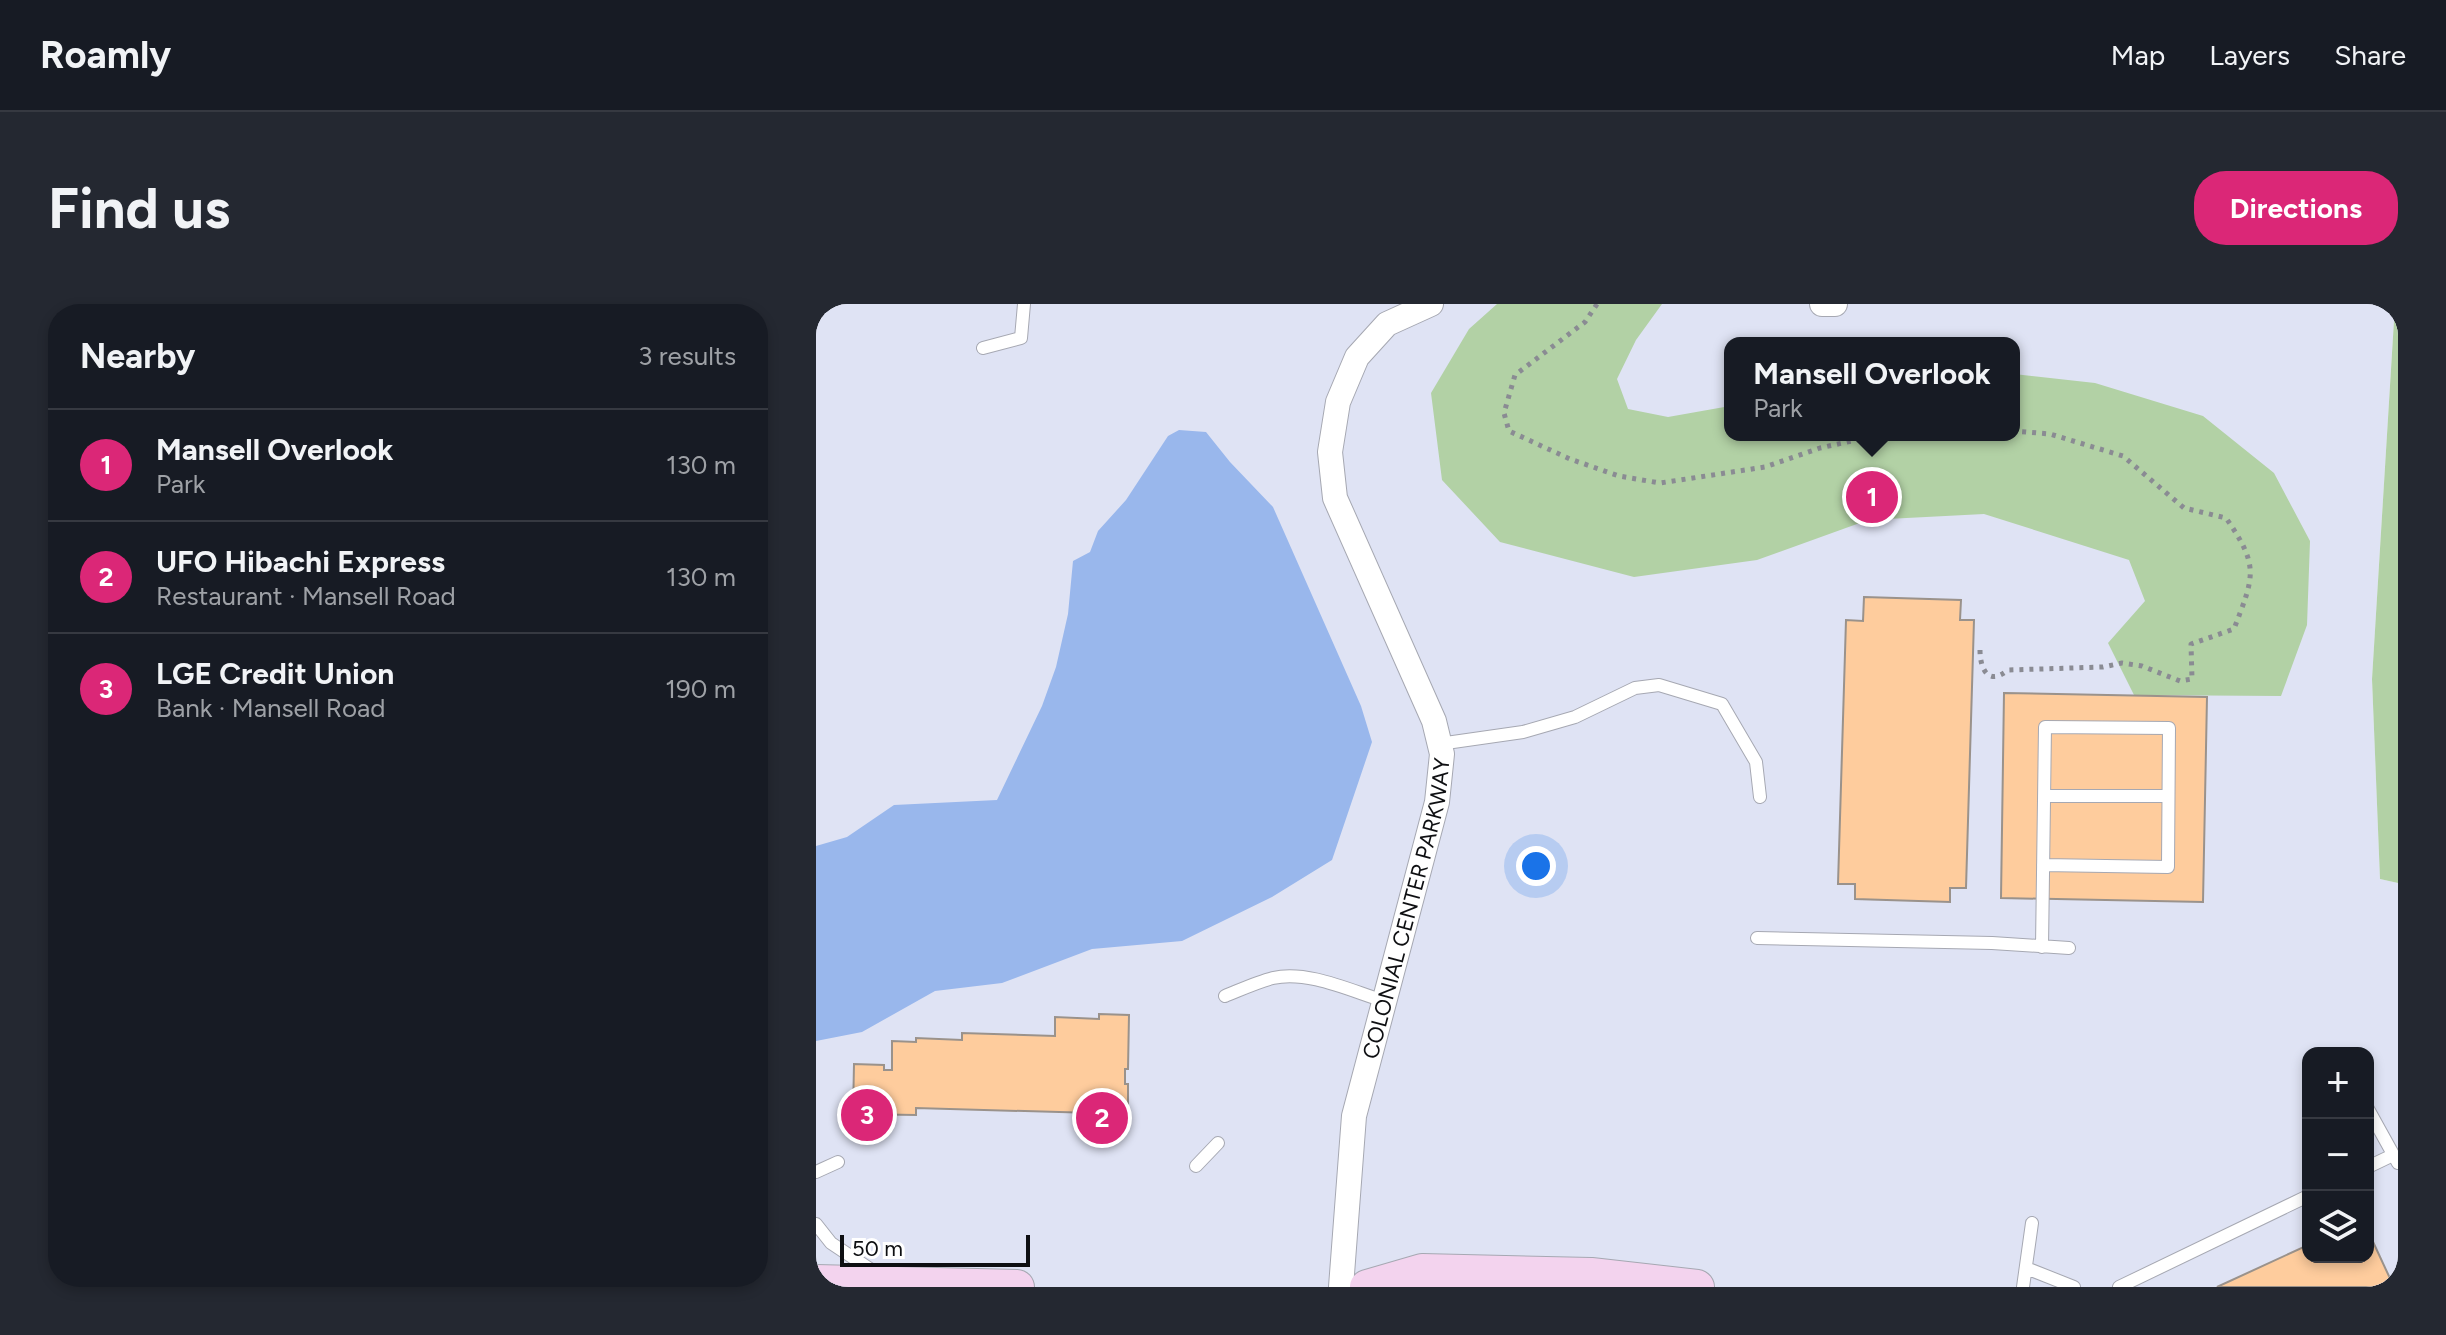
<!DOCTYPE html>
<meta charset="utf-8">
<style>
:root{--surface:#171b24;--page:#242831;--text:#f1f3f6;--muted:#9ea1a6;--line:#363941;--accent:#db2777}
body{margin:0;font-family:Figtree,sans-serif;background:var(--page);color:var(--text)}
.controls{position:absolute;right:24px;bottom:24px;display:grid;overflow:hidden;border-radius:16px;box-shadow:0 4px 12px #0003}
.controls button{width:72px;height:72px;display:grid;place-items:center;padding:0;border:0;border-bottom:2px solid var(--line);background:var(--surface);color:var(--text);font:40px sans-serif}
.scale{position:absolute;left:24px;bottom:20px;width:190px;box-sizing:border-box;padding-left:8px;border:4px solid #0e0f12;border-top:0;font-size:22px;line-height:28px;white-space:nowrap;color:#0e0f12;-webkit-text-stroke:6px #fff;paint-order:stroke}
.you{position:absolute;left:720px;top:562px;width:28px;height:28px;margin:-20px;border:6px solid #fff;border-radius:50%;background:#1a73e8;box-shadow:0 0 0 12px #1a73e833}
.badge{display:grid;place-items:center;width:52px;height:52px;border-radius:50%;background:var(--accent);color:#fff;font-size:26px;font-weight:700}
.pin{position:absolute;translate:-50% -50%;border:4px solid #fff;box-shadow:0 2px 8px #0006}
.popup{position:absolute;left:908px;top:33px;width:296px;height:104px;box-sizing:border-box;display:grid;place-content:center;border-radius:16px;background:var(--surface);filter:drop-shadow(0 2px 6px #0005);font-size:26px;white-space:nowrap;color:var(--muted)}
.popup b{font-size:30px;color:var(--text)}
.popup::after{content:'';position:absolute;left:50%;top:100%;margin-left:-16px;border:16px solid transparent;border-top-color:var(--surface)}
.list{margin:0;padding:0;list-style:none}
h2{display:flex;justify-content:space-between;align-items:center;height:104px;margin:0;padding:0 32px;font-size:34px}
h2 small{font-size:26px;font-weight:400;color:var(--muted)}
.list li{display:grid;grid-template-columns:52px 1fr auto;gap:24px;align-items:center;box-sizing:border-box;height:112px;padding:0 32px;border-top:2px solid var(--line)}
.list b{display:block;font-size:30px;white-space:nowrap}
.list p{margin:0;font-size:26px;white-space:nowrap;color:var(--muted)}
.list em{font-size:26px;font-style:normal;color:var(--muted)}
.icon{flex:none;width:44px;height:44px;fill:none;stroke:currentColor;stroke-width:2;stroke-linecap:round;stroke-linejoin:round}
.map{position:relative;flex:none;width:1582px;height:983px;overflow:hidden;border-radius:32px}
header{display:flex;align-items:center;gap:48px;box-sizing:border-box;height:112px;padding:0 40px;background:var(--surface);border-bottom:2px solid var(--line)}
header strong{font-size:38px}
nav{display:flex;gap:44px;margin-inline-start:auto;font-size:28px}
.intro{display:flex;align-items:center;justify-content:space-between;box-sizing:border-box;height:192px;padding:0 48px}
h1{margin:0;font-size:56px}
.button{padding:20px 36px;border-radius:32px;background:var(--accent);color:#fff;font-size:28px;font-weight:700}
main{display:flex;gap:48px;padding:0 48px}
aside{flex:1;background:var(--surface);border-radius:32px;box-shadow:0 4px 12px #0003}
.map>svg:first-child{display:block}
</style>
<header>
<strong>Roamly</strong>
<nav><a>Map</a><a>Layers</a><a>Share</a></nav>
</header>
<div class="intro"><h1>Find us</h1><a class="button">Directions</a></div>
<main>
<aside>
<h2>Nearby<small>3 results</small></h2>
<ul class="list">
<li><span class="badge">1</span><div><b>Mansell Overlook</b><p>Park</p></div><em>130 m</em></li>
<li><span class="badge">2</span><div><b>UFO Hibachi Express</b><p>Restaurant · Mansell Road</p></div><em>130 m</em></li>
<li><span class="badge">3</span><div><b>LGE Credit Union</b><p>Bank · Mansell Road</p></div><em>190 m</em></li>
</ul>
</aside>
<div class="map">
<svg width="1582" height="983" viewBox="0 0 1582 983">
<rect width="100%" height="100%" fill="#f1f3fe"/>
<!-- built -->
<path fill="#dfe3f4" fill-rule="evenodd" d="M0 0H1579L1556 375 1564 575 1582 579V983H0ZM914 39H1198V131H914ZM1492 749H1552V953H1492Z"/>
<!-- green -->
<path fill="#b2d1a5" d="M681 0H846L820 36 801 75 812 105 852 113 914 102V131H1198V70L1279 79 1387 112 1458 169 1494 237 1491 321 1465 392 1318 391 1292 339 1329 297 1313 256 1168 210 1052 216 941 256 818 273 684 238 626 176 615 89 653 25Z
M1579 0H1582V579L1564 575 1556 375Z"/>
<!-- water -->
<path fill="#99b7ec" d="M363 126 390 128 414 158 457 203 545 402 556 438 516 556 456 593 366 637 276 645 186 679 119 687 46 728 0 737V542L31 533 78 501 181 496 226 402 240 363 252 310 257 257 274 248 282 227 310 196 352 132Z"/>
<!-- building -->
<path fill="#fecc9d" stroke="#9a928b" stroke-width="2" d="M1048 293 1145 296 1144 316H1158L1150 584H1134V598L1039 595V580H1022L1030 316 1047 317Z
M1188 389 1391 393 1387 598 1185 594Z
M283 710 313 711 312 765H309V780H312V810L100 804V811L37 810 38 760 68 761V766H76V737L100 738V734L146 736V729L239 732V713L283 715Z
M1552 927 1578 983H1401L1492 941V953H1552Z"/>
<g fill="none" stroke-linecap="round" stroke-linejoin="round">
<!-- lane casing -->
<g stroke="#a6a8b2" stroke-width="14">
<path id="lane" d="M167 44 205 34 208 0
M623 440 707 428 759 413 819 384 843 381 906 400 940 458 944 493
M1228 492H1352
M941 634 1176 639 1253 644
M1226 643 1229 423 1353 424 1352 563 1227 561
M409 692C424 686 441 678 457 674 492 666 535 687 568 697
M1552 805 1582 859
M380 862 402 839
M1552 863 1577 851
M0 868 22 858
M0 920 15 939 63 971
M1210 964 1258 983
M1207 983 1216 919
M1303 983 1492 892"/>
</g>
<!-- street casing -->
<g stroke="#a6a8b2" stroke-width="26">
<g id="street">
<path d="M1006 0H1019"/>
<path id="s1" d="M525 983 538 812 621 498 626 450 618 417 519 194 514 148 522 98 541 53 571 20 615 0"/>
</g>
</g>
<!-- secondary casing -->
<g stroke="#a6a8b2" stroke-width="36">
<path id="secondary" d="M0 978 201 983
M551 983 606 967 775 971 881 983"/>
</g>
<!-- path -->
<path stroke="#8a8b93" stroke-width="5" stroke-dasharray="4 6" stroke-linecap="butt" d="M781 0 769 18 699 71 688 109 693 127 754 155 803 172 844 179 949 163 1004 144 1063 131
M1164 346C1164 366 1173 382 1192 366L1287 363 1306 359 1326 362 1364 377 1376 375 1375 340 1418 325C1438 272 1444 263 1410 214L1368 204 1307 152 1234 130 1198 127"/>
<!-- lane -->
<use href="#lane" stroke="#fff" stroke-width="12"/>
<!-- street -->
<use href="#street" stroke="#fff" stroke-width="24"/>
<!-- secondary -->
<use href="#secondary" stroke="#f3d3ee" stroke-width="34"/>
</g>
<g text-anchor="middle" dominant-baseline="central" stroke-width="6" stroke-linejoin="round" paint-order="stroke">
<!-- street labels -->
<g font-size="22" fill="#0e0f12" stroke="#fff">
<text stroke="none"><textPath href="#s1" startOffset="386">COLONIAL CENTER PARKWAY</textPath></text>
</g>
</g>
</svg>
<div class="controls">
<button>+</button>
<button>−</button>
<button><svg class="icon" aria-label="layers" viewBox="0 0 24 24"><path d="M12 4l9 5-9 5-9-5zM3 14l9 5 9-5"/></svg></button>
</div>
<div class="scale">50 m</div>
<div class="you"></div>
<div class="pin badge" style="left:1056px;top:193px">1</div>
<div class="popup"><b>Mansell Overlook</b>Park</div>
<div class="pin badge" style="left:286px;top:814px">2</div>
<div class="pin badge" style="left:51px;top:811px">3</div>
</div>
</main>
